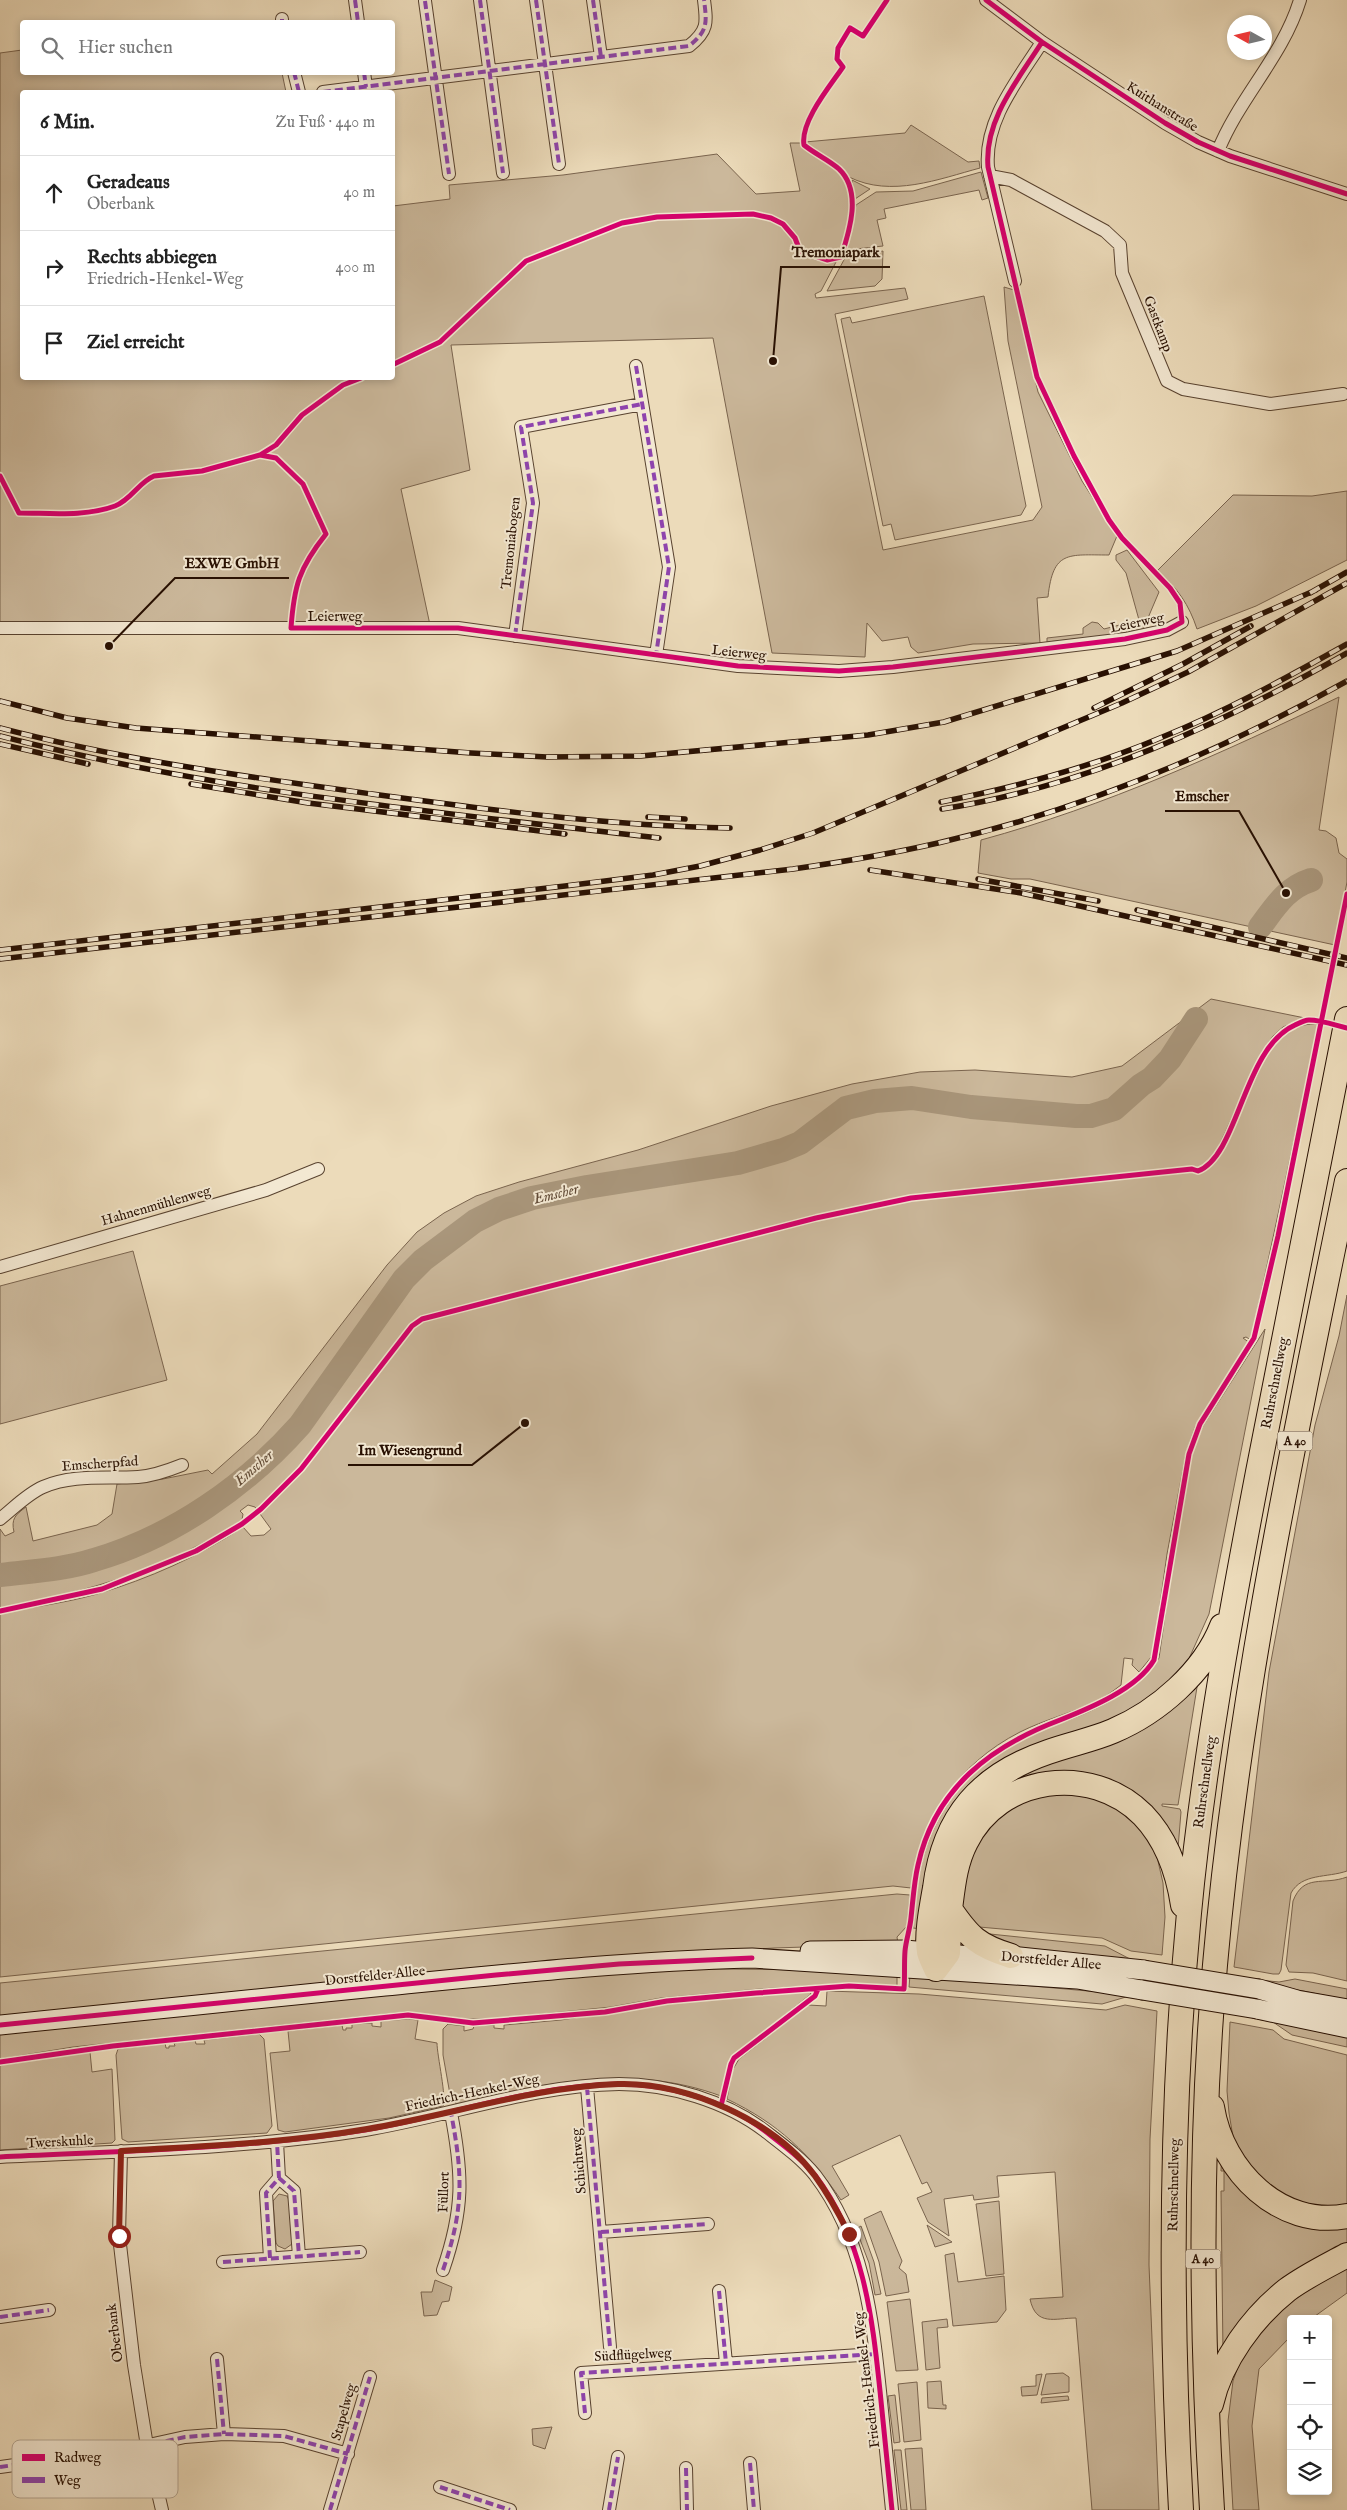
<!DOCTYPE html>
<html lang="de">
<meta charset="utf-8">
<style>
:root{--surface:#fff;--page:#f6f6f6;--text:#222;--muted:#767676;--line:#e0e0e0}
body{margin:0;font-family:"IM FELL English",serif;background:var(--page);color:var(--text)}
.controls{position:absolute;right:15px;bottom:15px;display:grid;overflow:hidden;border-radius:5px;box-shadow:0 2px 8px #0003}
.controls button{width:45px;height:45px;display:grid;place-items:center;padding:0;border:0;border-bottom:1px solid var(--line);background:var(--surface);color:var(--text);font:25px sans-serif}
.compass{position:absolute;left:1227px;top:15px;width:45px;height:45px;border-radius:50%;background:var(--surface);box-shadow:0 2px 8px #0003;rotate:278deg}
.stop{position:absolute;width:15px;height:15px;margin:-11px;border:4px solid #8f2418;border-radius:50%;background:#fff}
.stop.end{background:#8f2418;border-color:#fff;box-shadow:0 1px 5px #0008}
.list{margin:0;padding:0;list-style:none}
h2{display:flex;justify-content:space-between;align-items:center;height:65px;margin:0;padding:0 20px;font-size:21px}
h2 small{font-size:16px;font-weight:400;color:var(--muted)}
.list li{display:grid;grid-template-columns:32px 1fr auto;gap:15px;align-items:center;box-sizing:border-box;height:75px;padding:0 20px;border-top:1px solid var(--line)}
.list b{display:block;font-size:19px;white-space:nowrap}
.list p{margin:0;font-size:16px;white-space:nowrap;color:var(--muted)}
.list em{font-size:16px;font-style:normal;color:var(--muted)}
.icon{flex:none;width:28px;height:28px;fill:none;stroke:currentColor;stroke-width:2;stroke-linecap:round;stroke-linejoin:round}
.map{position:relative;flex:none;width:1347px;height:2510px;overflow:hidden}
.search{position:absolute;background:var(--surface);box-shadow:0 2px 8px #0003;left:20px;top:20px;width:375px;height:55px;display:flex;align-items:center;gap:12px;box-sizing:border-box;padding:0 18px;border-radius:5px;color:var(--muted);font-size:19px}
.panel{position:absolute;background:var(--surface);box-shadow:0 2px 8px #0003;left:20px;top:90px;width:375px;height:290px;border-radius:5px}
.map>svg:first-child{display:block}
</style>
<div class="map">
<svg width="1347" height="2510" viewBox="0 0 1347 2510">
<rect width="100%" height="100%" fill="#ecdbba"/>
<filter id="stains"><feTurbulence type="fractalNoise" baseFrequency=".004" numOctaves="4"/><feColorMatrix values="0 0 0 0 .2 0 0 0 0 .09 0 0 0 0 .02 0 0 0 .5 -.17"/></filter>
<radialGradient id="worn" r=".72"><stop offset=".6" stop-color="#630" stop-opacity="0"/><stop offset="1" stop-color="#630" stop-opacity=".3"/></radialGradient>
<!-- green -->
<path fill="#cbb89b" stroke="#7a644e" d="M22 50V72L282 73 286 92H22V378H392L393 206 450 199 449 185 563 175 717 154 756 194 800 191 790 143H800C813 158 838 165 847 183 853 196 848 250 834 256 825 260 816 254 808 252L809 258 827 263 836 262 821 291 815 294 816 298 905 288 908 299 835 314 883 550 1033 520 1042 507 1008 341 1004 287 1014 290 1038 392 1082 481 1117 536 1109 555C1068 555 1053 550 1048 597L1037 598 1040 643 973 644 918 653 911 647 908 637 882 641 867 623 865 657 772 653 713 338 451 345 470 470 401 489 430 625 0 627V53Z
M911 125 968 162 979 161 980 168C939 179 891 198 849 177 844 174 841 168 835 164 825 158 811 152 805 142L905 133Z
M981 172 988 198 982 200 979 190 884 209 886 218 877 220 883 246 847 250 856 205 876 192 913 191Z
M852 180 870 189 855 199Z
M883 251 882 279 875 286 827 291 845 258Z
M984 296 1026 506 1021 515 895 540 891 524 883 526 841 319 850 317 852 323Z
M1347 491V560L1256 606 1197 629C1189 605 1178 588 1157 571L1233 495 1312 496Z
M1127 550 1159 592 1142 632 1047 642V638L1083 634V628L1092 622 1098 623 1104 629 1139 620 1126 573 1116 560V555Z
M1339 697 1319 830 1326 831 1336 838 1339 853 1347 859V882L1335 945 1030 879H1011L978 873 981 840C1106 806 1222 753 1339 697Z
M1211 999 1305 1018 1283 1027 1273 1036 1262 1052 1217 1150 1204 1165V1172L1220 1153 1267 1054C1280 1034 1294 1023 1319 1024L1251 1340 1246 1337 1243 1338 1250 1343 1195 1427 1186 1453 1167 1554 1154 1647 1152 1656 1139 1672 1132 1665 1133 1659 1124 1658 1121 1685C1113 1691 1104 1698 1095 1702 1071 1713 1044 1720 1020 1732 956 1765 923 1818 911 1888L893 1886 0 1977V1613C32 1607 66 1603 97 1594 148 1579 200 1556 243 1527L251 1536 264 1535 271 1529 255 1507 248 1505 240 1511 243 1514 242 1520C163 1571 91 1590 0 1609V1529L5 1536 14 1532C11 1519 15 1515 26 1507L33 1541 97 1525 112 1514 117 1484 163 1479 208 1470 212 1474 257 1434 387 1265 417 1232 444 1213 476 1196 519 1182 638 1150 771 1106 852 1084 920 1072 975 1070 1072 1077 1122 1066Z
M133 1251 167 1380 0 1424V1286Z
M1347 1295V1871C1327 1878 1302 1873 1291 1893L1281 1970 1279 1974H1273L1234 1967 1269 1672 1315 1425 1339 1336Z
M1265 1329 1209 1614 1187 1663 1142 1709 1022 1755 922 1929 913 1928C915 1909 916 1890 920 1871 935 1798 986 1750 1055 1725 1092 1712 1138 1692 1159 1658L1179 1516 1191 1455 1203 1426Z
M1198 1681 1178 1805 1162 1804V1806L1180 1809 1181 1812 1178 1848 1149 1811 1019 1782 986 1794Z
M1069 1787 1125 1807 1155 1848 1163 1883 1165 1917 1162 1955 1131 1951 1102 1938 968 1926 959 1911 964 1862 976 1836 1018 1798Z
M1347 1877V1981L1313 1973 1289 1972 1286 1965 1293 1901C1304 1873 1323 1886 1347 1877Z
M897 1894 910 1895 907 1926 897 1937 898 1944 774 1948 550 1962 0 2018V1983Z
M990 1934 1105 1946 1130 1959 1002 1947 981 1935Z
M718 1969 828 1970 897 1974V1986L839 1984 760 1989 661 1998 611 2007 492 2019H466L405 2012 73 2047 0 2059V2033L635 1970Z
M910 1975 1099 1992 1141 1999 1126 1997 1102 2004 909 1987Z
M1295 1979 1347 1989V2000L1259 1982V1980L1279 1982Z
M809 1991 811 1994 733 2056 728 2065 721 2096C631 2063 546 2083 457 2104L451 2100 443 2055V2029L448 2024 464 2026V2031L473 2029 474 2026 494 2025V2028L504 2029V2025L561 2020 660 2004Z
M827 1991 919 1994 1106 2010 1125 2005 1157 2011 1150 2139 1149 2265 1159 2510H1092L1076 2318C1055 2318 1036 2327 1030 2299L1063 2297 1055 2172 997 2176 999 2197 974 2200 973 2195 944 2199 949 2236 928 2222 917 2198 932 2192 927 2182 922 2184 900 2135 832 2166 849 2195 841 2200C809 2153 779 2124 727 2099L732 2071 739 2059 808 2005 826 2006Z
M1257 2016 1347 2035V2047L1292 2035 1273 2022 1257 2019Z
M408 2019 418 2020 415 2039 437 2043C437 2055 447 2099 443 2106L389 2118 285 2132 278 2130 270 2053 290 2051 288 2031 342 2025 343 2030H346V2028H352V2024L372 2023V2026L381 2027V2021Z
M1230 2022 1273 2030 1284 2039 1347 2055V2210L1313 2211 1255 2180 1233 2137 1229 2113 1227 2091Z
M259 2034 264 2039 272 2126 267 2133 128 2142 122 2139 116 2055 118 2049 165 2043 166 2048H169V2046H175L174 2043 195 2040 196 2044H205L204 2040Z
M90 2052 92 2072 112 2069 115 2140 112 2143 0 2150V2065Z
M1222 2145 1247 2190 1347 2223V2246L1223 2353 1221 2191H1224V2171H1221Z
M279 2194 287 2196 289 2200 292 2244 285 2249 278 2246 276 2243 273 2201Z
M999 2201 1004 2274 986 2276 976 2204Z
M881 2211 902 2261 899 2268 906 2274 909 2292 886 2296 879 2262 864 2219Z
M927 2225 952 2242 935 2247Z
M861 2226 874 2262 881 2294 875 2295 869 2263 856 2229Z
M954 2253 958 2282 1004 2276 1006 2310 997 2322 953 2326 945 2255Z
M1347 2263V2293L1311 2319H1291V2336L1259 2369 1252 2426 1259 2510H1233L1228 2421 1233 2381 1243 2352 1281 2303Z
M435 2280 452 2287 449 2301 442 2302 437 2315 424 2316 421 2292H432Z
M910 2299 918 2370 896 2371 887 2302Z
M947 2319 948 2327 937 2328 940 2368 926 2370 922 2322Z
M1063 2373 1069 2377V2392L1041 2395 1046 2374Z
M1042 2374 1037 2395 1022 2396 1021 2387 1036 2386V2375Z
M941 2381 943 2405H946V2409L928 2408 927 2382Z
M917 2382 921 2440 904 2442 898 2384Z
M895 2395 900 2442 894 2443 888 2396Z
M1068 2396 1069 2400 1041 2403 1042 2398Z
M552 2427 545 2449 533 2445 532 2429Z
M922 2448 926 2510H911L905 2449Z
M894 2450H901L907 2510H901Z"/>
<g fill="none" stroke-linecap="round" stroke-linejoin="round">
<!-- river -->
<path stroke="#a9967b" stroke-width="24" d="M1260 927C1275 907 1286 888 1311 880
M0 1575C32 1571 63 1570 94 1560 173 1537 246 1486 300 1425L404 1279 423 1260 475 1221 499 1209 532 1198 587 1187 738 1163 783 1150 800 1143 846 1108 875 1101 912 1098 971 1107 1076 1116H1091L1114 1109 1141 1085 1152 1078 1170 1059 1196 1019"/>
<!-- street casing -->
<g stroke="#594330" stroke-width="14">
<path id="street" d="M355 0 358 22
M480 0 503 173
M536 0 559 164
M593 0 601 57
M986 0 1042 42 1165 123 1198 142 1230 156 1347 194
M425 1 449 174
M282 19V22
M294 72 299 92
M364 72 366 87
M323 92 689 46C708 31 707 23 704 0
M1218 151C1239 98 1283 56 1300 0
M990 176 1011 180 1105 231 1120 245 1122 273 1167 381 1183 389 1270 404 1343 394
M1015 281 988 167C984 120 1018 80 1042 42
M636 366 669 567 656 655
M0 628H458L738 666 839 671 893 667 1125 639 1167 630 1182 622
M515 636 533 503 521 427 642 404
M0 1267 266 1190 318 1169
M0 1519C14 1508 27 1494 43 1487 73 1474 106 1479 138 1477 153 1476 167 1471 182 1465
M587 2087 610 2347
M121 2151 119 2236 134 2365 147 2446 162 2510
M0 2157C122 2151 245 2149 365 2130 449 2116 534 2085 619 2084 669 2084 726 2101 765 2131 783 2145 801 2158 815 2175 863 2238 872 2314 880 2391 884 2430 888 2470 892 2510
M279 2178 294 2191 299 2256
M601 2232 708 2224
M270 2258 266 2193 279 2178 277 2142
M223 2262 360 2252
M443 2270C464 2209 463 2175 451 2113
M719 2291 726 2363
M0 2317 49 2310
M217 2359 224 2434
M585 2413 581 2373 876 2354
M750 2463 754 2510
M0 2467 135 2448 185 2437 224 2434 284 2436 348 2454
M686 2468 687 2510
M440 2487 510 2510
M330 2510 370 2377
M609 2510 618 2457"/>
</g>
<!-- secondary casing -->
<g stroke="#281002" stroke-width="21">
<path id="secondary" d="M810 1951 905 1950 980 1957 1011 1956 1144 1970
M1259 1989 1297 2000 1347 2009
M1257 2009 1347 2028
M0 2025C128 2012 257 1999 385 1986 507 1974 629 1961 752 1958L1077 1979 1142 1990"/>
</g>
<!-- highway casing -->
<g stroke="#281002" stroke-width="26">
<path id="highway" d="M1011 1956C978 1946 969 1937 950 1909 953 1886 955 1863 966 1842 999 1775 1091 1763 1143 1815 1167 1840 1178 1872 1183 1905
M936 1969C934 1964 930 1957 929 1952 926 1935 932 1905 935 1888 944 1816 981 1775 1048 1752 1070 1744 1092 1740 1113 1731 1158 1712 1204 1672 1222 1626
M936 1969 948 1953 950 1909
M1212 2107C1222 2171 1280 2229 1347 2216
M1211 2404C1221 2360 1253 2317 1287 2290 1306 2276 1327 2266 1347 2255
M1181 2510C1170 2311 1170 2112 1189 1913 1203 1765 1230 1618 1258 1472 1287 1321 1317 1170 1347 1019
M1212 2510C1201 2329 1199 2146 1215 1965 1238 1700 1294 1441 1347 1181"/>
</g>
<!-- street -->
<use href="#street" stroke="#f3e8d2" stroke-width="12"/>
<!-- secondary -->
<use href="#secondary" stroke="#f3e8d2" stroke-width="19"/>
<!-- highway -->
<use href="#highway" stroke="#ecdbba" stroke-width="24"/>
<!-- rail casing -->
<g stroke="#281002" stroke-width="5.5">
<path id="rail" d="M1310 593 1347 572
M0 701 67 718 136 728 471 753 547 757 641 756 868 735 944 722 1177 651 1316 590
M1094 708 1183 664 1251 626
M0 728C122 760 248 777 372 794 491 810 610 826 730 828
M0 736C215 792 438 812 659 838
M0 744 88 764
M191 784 308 803 565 834
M941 802C1016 787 1089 768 1160 738 1225 712 1286 678 1347 644
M942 809C1087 786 1220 725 1347 653
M648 817 685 819
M870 870 1021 893 1347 965
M978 879 1098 901
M1137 910 1347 958
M0 950 565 886 653 875 700 866 760 850 813 833 1122 703 1188 672 1347 583
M0 959 793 869C842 862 890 854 938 843 1082 810 1218 753 1347 681"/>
</g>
<!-- rail -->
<use href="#rail" stroke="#f3e8d2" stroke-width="4" stroke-dasharray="11" stroke-linecap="butt"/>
<!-- secondary-bridge casing -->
<g stroke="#281002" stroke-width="21" stroke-linecap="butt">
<path id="secondary-bridge" d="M1144 1970 1259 1989
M1142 1990 1257 2009"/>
</g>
<!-- secondary-bridge -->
<use href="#secondary-bridge" stroke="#f3e8d2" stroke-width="19"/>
<!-- quiet -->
<path stroke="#8e44ad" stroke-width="4" stroke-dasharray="8 4" stroke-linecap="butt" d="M355 0 358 22
M480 0 503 173
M536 0 559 164
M593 0 601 57
M425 1 449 174
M282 19V22
M294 72 299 92
M364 72 366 87
M323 92 689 46C708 31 707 23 704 0
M636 366 669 567 656 655
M515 636 533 503 521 427 642 404
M587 2087 610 2347
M279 2178 294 2191 299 2256
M601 2232 708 2224
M270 2258 266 2193 279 2178 277 2142
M223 2262 360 2252
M443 2270C464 2209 463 2175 451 2113
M719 2291 726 2363
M0 2317 49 2310
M217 2359 224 2434
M585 2413 581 2373 876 2354
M750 2463 754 2510
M0 2467 135 2448 185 2437 224 2434 284 2436 348 2454
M686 2468 687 2510
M440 2487 510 2510
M330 2510 370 2377
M609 2510 618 2457"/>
<!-- cycleway casing -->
<g stroke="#f3e8d2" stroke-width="8">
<path id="cycleway" d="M986 0 1042 42 1165 123 1198 142 1230 156 1347 194
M392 365 440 342 526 261 622 223 657 217 753 214 771 218 783 224 795 238 800 251 827 260 841 257C850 230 862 191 839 169 829 160 815 154 804 145 800 122 830 86 843 67L837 59 838 48 850 28 863 36 887 0
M260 455 276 458 303 484 326 534C299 568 294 586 291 628H458L738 666 839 671 893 667 1125 639 1167 630 1182 622 1180 603 1170 588 1122 538 1109 520 1074 456 1037 377 988 167C984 120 1018 80 1042 42
M0 476 19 513C50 513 85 517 115 506 131 500 139 482 154 476L202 471 260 455 276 445 302 415 343 385 361 378
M0 1611 102 1589 196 1551 242 1524 261 1509 301 1469 412 1326 422 1319 816 1218 911 1198 1192 1169 1198 1171C1239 1155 1243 1048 1295 1025 1299 1023 1305 1020 1309 1020 1321 1020 1335 1025 1347 1028
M0 2025 496 1975 619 1964 752 1958
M0 2062 113 2046 408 2015 473 2023 605 2012 667 2001 756 1993 849 1986 904 1989C905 1977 904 1964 905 1951 906 1940 910 1929 911 1918 913 1900 914 1882 918 1865 935 1788 991 1746 1060 1720 1090 1708 1137 1689 1154 1660L1189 1454 1200 1424 1254 1338 1278 1236 1347 894
M721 2106 731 2064 734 2058 815 1996 818 1989
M0 2157C122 2151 245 2149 365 2130 449 2116 534 2085 619 2084 669 2084 726 2101 765 2131 783 2145 801 2158 815 2175 863 2238 872 2314 880 2391 884 2430 888 2470 892 2510"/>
</g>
<!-- cycleway -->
<use href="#cycleway" stroke="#d6006c" stroke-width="5"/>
</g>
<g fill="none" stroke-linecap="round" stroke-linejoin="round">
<!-- route -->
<path stroke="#8f2418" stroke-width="6" d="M119 2236 121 2151C204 2146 286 2143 367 2129 451 2115 534 2087 618 2084 686 2082 774 2120 815 2176 828 2194 839 2214 849 2234"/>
</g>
<g text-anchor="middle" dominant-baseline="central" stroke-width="4" stroke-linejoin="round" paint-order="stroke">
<!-- shield labels -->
<g fill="#f3e8d2" stroke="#655140" stroke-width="1">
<rect x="1277.5" y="1431.5" width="35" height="19" rx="4"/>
<rect x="1185.5" y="2249.5" width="35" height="19" rx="4"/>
</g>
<g font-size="12" font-weight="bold" fill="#281002">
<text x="1295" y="1441">A 40</text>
<text x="1203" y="2259">A 40</text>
</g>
<!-- street labels -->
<g font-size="14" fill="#281002" stroke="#f3e8d2">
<text transform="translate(1162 107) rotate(32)">Kuithanstraße</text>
<text transform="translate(1158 324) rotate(69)">Gastkamp</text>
<text transform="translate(511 543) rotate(-84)">Tremoniabogen</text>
<text x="335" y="617">Leierweg</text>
<text transform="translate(1137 623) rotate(-12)">Leierweg</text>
<text transform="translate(739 653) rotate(6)">Leierweg</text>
<text transform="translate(156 1206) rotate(-16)">Hahnenmühlenweg</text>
<text transform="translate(1275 1383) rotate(-79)">Ruhrschnellweg</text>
<text transform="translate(100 1464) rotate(-4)">Emscherpfad</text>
<text transform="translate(1205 1782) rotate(-82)">Ruhrschnellweg</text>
<text transform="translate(1051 1961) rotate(5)">Dorstfelder Allee</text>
<text transform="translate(375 1976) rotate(-6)">Dorstfelder Allee</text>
<text transform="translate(472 2093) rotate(-12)">Friedrich-Henkel-Weg</text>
<text transform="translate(60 2142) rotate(-3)">Twerskuhle</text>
<text transform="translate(579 2161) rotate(-95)">Schichtweg</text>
<text transform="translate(1174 2185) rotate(-89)">Ruhrschnellweg</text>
<text transform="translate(444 2192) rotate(-88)">Füllort</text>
<text transform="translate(115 2333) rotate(-97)">Oberbank</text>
<text transform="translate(633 2355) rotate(-3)">Südflügelweg</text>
<text transform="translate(867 2380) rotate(-97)">Friedrich-Henkel-Weg</text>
<text transform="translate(344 2412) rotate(-74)">Stapelweg</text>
</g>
<!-- water labels -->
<g font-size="15" font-style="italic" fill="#624c38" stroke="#f3e8d2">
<text transform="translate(556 1194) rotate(-14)">Emscher</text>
<text transform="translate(254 1468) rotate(-41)">Emscher</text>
</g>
</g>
<!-- legend -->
<rect x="12" y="2440" width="166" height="58" rx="8" fill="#f3e8d2" stroke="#b6a794" stroke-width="1"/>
<rect x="22" y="2454" width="23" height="7" fill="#d6006c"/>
<rect x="22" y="2477" width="23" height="6" fill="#8e44ad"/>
<g font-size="14" fill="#281002">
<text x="54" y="2462">Radweg</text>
<text x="54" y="2485">Weg</text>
</g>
<!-- callouts -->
<path fill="none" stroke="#281002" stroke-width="2" d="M773 361L781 267H890M109 646L175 578H289M1286 893L1239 811H1165M525 1423L472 1465H348"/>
<g fill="#281002" stroke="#f3e8d2" stroke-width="2">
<circle cx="773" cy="361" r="5"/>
<circle cx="109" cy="646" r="5"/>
<circle cx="1286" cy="893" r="5"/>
<circle cx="525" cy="1423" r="5"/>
</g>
<g font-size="15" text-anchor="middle" font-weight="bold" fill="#281002" stroke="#f3e8d2" stroke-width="4" stroke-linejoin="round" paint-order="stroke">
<text x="836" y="257">Tremoniapark</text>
<text x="232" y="568">EXWE GmbH</text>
<text x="1202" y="801">Emscher</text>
<text x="410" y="1455">Im Wiesengrund</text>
</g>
<rect width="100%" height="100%" filter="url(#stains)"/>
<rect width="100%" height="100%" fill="url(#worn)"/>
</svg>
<div class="controls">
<button>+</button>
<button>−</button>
<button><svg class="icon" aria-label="locate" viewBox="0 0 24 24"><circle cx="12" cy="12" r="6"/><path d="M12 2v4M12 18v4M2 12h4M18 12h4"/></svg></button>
<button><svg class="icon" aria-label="layers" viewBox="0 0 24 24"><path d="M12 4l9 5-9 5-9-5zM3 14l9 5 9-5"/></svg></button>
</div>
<svg class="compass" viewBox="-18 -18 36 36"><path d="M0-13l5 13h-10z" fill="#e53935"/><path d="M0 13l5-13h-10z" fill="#767676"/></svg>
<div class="stop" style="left:119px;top:2236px"></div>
<div class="stop end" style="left:849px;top:2234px"></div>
<div class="search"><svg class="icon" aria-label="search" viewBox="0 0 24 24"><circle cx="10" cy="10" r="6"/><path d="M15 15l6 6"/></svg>Hier suchen</div>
<section class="panel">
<h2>6 Min.<small>Zu Fuß · 440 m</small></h2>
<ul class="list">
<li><svg class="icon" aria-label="ahead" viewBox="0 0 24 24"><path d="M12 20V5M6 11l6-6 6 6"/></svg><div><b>Geradeaus</b><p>Oberbank</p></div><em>40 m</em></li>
<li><svg class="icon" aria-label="right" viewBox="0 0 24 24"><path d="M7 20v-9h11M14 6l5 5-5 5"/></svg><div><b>Rechts abbiegen</b><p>Friedrich-Henkel-Weg</p></div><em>400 m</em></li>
<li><svg class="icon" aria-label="arrive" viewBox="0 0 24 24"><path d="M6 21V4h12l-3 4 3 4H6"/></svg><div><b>Ziel erreicht</b></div></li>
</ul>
</section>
</div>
